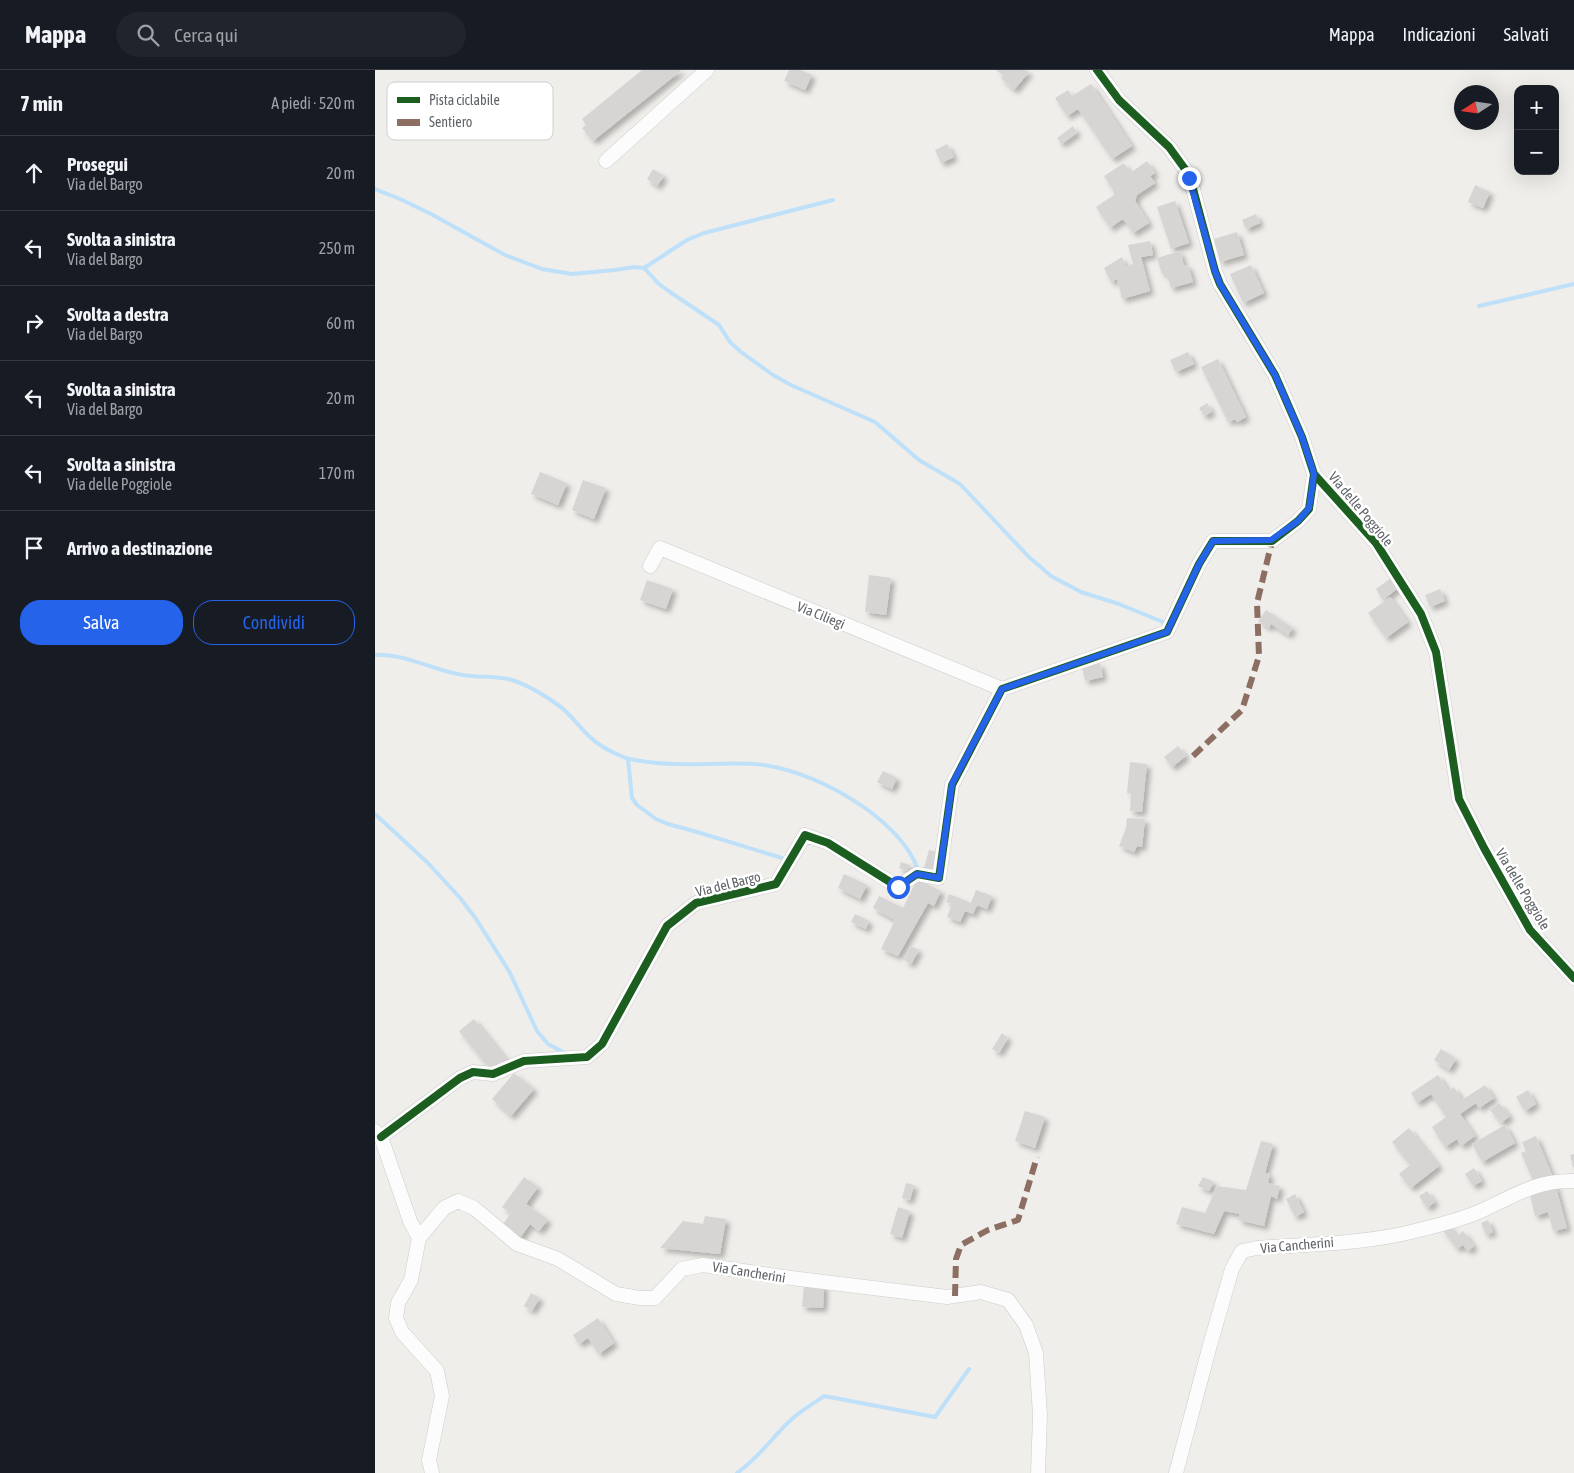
<!DOCTYPE html>
<html lang="it">
<meta charset="utf-8">
<style>
:root{--surface:#171b24;--page:#20242c;--text:#f1f3f6;--muted:#9ea1a6;--line:#363941;--accent:#2563eb}
body{margin:0;font-family:"Asap Condensed",sans-serif;background:var(--page);color:var(--text)}
.controls{position:absolute;right:15px;top:15px;display:grid;overflow:hidden;border-radius:10px;box-shadow:0 5px 20px #0002}
.controls button{width:45px;height:45px;display:grid;place-items:center;padding:0;border:0;border-bottom:1px solid var(--line);background:var(--surface);color:var(--text);font:25px sans-serif}
.compass{position:absolute;left:1079px;top:15px;width:45px;height:45px;border-radius:50%;background:var(--surface);box-shadow:0 5px 20px #0002;rotate:258deg}
.stop{position:absolute;width:15px;height:15px;margin:-11px;border:4px solid #2563eb;border-radius:50%;background:#fff}
.stop.end{background:#2563eb;border-color:#fff;box-shadow:0 1px 5px #0008}
.list{margin:0;padding:0;list-style:none}
h2{display:flex;justify-content:space-between;align-items:center;height:65px;margin:0;padding:0 20px;font-size:21px}
h2 small{font-size:16px;font-weight:400;color:var(--muted)}
.list li{display:grid;grid-template-columns:32px 1fr auto;gap:15px;align-items:center;box-sizing:border-box;height:75px;padding:0 20px;border-top:1px solid var(--line)}
.list b{display:block;font-size:19px;white-space:nowrap}
.list p{margin:0;font-size:16px;white-space:nowrap;color:var(--muted)}
.list em{font-size:16px;font-style:normal;color:var(--muted)}
.actions{display:flex;gap:10px;padding:15px 20px}
.actions a{flex:1;padding:11px 0;border:1px solid var(--accent);border-radius:20px;text-align:center;font-size:18px;color:var(--accent)}
.actions .main{background:var(--accent);color:#fff}
.icon{flex:none;width:28px;height:28px;fill:none;stroke:currentColor;stroke-width:2;stroke-linecap:round;stroke-linejoin:round}
.map{position:relative;flex:none;width:1199px;height:1403px;overflow:hidden}
header{display:flex;align-items:center;gap:30px;box-sizing:border-box;height:70px;padding:0 25px;background:var(--surface);border-bottom:1px solid var(--line)}
header strong{font-size:24px}
nav{display:flex;gap:28px;margin-inline-start:auto;font-size:18px}
.search{width:350px;height:45px;background:var(--page);display:flex;align-items:center;gap:12px;box-sizing:border-box;padding:0 18px;border-radius:28px;color:var(--muted);font-size:19px}
main{display:flex}
aside{flex:1;background:var(--surface)}
.map>svg:first-child{display:block}
</style>
<header>
<strong>Mappa</strong>
<div class="search"><svg class="icon" aria-label="search" viewBox="0 0 24 24"><circle cx="10" cy="10" r="6"/><path d="M15 15l6 6"/></svg>Cerca qui</div>
<nav><a>Mappa</a><a>Indicazioni</a><a>Salvati</a></nav>
</header>
<main>
<aside>
<h2>7 min<small>A piedi · 520 m</small></h2>
<ul class="list">
<li><svg class="icon" aria-label="ahead" viewBox="0 0 24 24"><path d="M12 20V5M6 11l6-6 6 6"/></svg><div><b>Prosegui</b><p>Via del Bargo</p></div><em>20 m</em></li>
<li><svg class="icon" aria-label="left" viewBox="0 0 24 24"><path d="M17 20v-9H6M10 6l-5 5 5 5"/></svg><div><b>Svolta a sinistra</b><p>Via del Bargo</p></div><em>250 m</em></li>
<li><svg class="icon" aria-label="right" viewBox="0 0 24 24"><path d="M7 20v-9h11M14 6l5 5-5 5"/></svg><div><b>Svolta a destra</b><p>Via del Bargo</p></div><em>60 m</em></li>
<li><svg class="icon" aria-label="left" viewBox="0 0 24 24"><path d="M17 20v-9H6M10 6l-5 5 5 5"/></svg><div><b>Svolta a sinistra</b><p>Via del Bargo</p></div><em>20 m</em></li>
<li><svg class="icon" aria-label="left" viewBox="0 0 24 24"><path d="M17 20v-9H6M10 6l-5 5 5 5"/></svg><div><b>Svolta a sinistra</b><p>Via delle Poggiole</p></div><em>170 m</em></li>
<li><svg class="icon" aria-label="arrive" viewBox="0 0 24 24"><path d="M6 21V4h12l-3 4 3 4H6"/></svg><div><b>Arrivo a destinazione</b></div></li>
</ul>
<div class="actions"><a class="main">Salva</a><a>Condividi</a></div>
</aside>
<div class="map">
<svg width="1199" height="1403" viewBox="0 0 1199 1403">
<defs>
<filter id="shadow"><feDropShadow dx="4" dy="4" stdDeviation="2.5" flood-color="#0004"/></filter>
</defs>
<rect width="100%" height="100%" fill="#efeeea"/>
<g fill="none" stroke-linecap="round" stroke-linejoin="round">
<!-- stream -->
<path stroke="#bfe0f9" stroke-width="4" d="M0 119 25 129 56 144 130 185 167 199 197 204 240 200 259 197 269 198 284 214 295 222 344 255 355 272 366 282 398 305 416 315 500 352 544 390 585 414 654 487 676 506 706 522 744 534 788 552
M269 198 312 170 329 163 458 130
M1104 236 1199 214
M0 585C30 583 59 601 88 605 104 608 121 605 137 610 153 615 169 625 183 635 196 644 204 657 215 667 225 677 238 683 251 688 258 690 266 691 273 692 308 697 343 692 379 694 433 697 525 746 543 800
M253 689 257 728 262 735 281 749 293 754 322 762 407 788
M0 744 53 793 86 829 101 849 134 901 162 961 173 974 192 984
M362 1403C385 1387 397 1367 417 1349 427 1340 438 1334 449 1326L560 1347 594 1299"/>
</g>
<!-- building -->
<path fill="#d6d5d3" filter="url(#shadow)" d="M267 0H307L218 71 207 58 211 55 207 49Z
M414 0H426L437 5 430 20 409 11Z
M621 0H651L654 2 639 20 626 8 628 6Z
M716 14 757 76 737 89 703 39 692 46 680 28 693 20 697 26Z
M1084 29 1086 31V44L1078 39Z
M698 56 702 63 686 74 682 68Z
M572 74 579 87 566 93 560 80Z
M772 91 780 103 775 106 780 113 762 125 760 131 774 153 758 163 748 149 735 158 721 137 739 125 738 120 729 106 749 93 755 103Z
M278 99 289 106 282 116 272 109Z
M1100 115 1115 122 1108 138 1093 132Z
M800 131 814 173 796 179 782 137Z
M881 144 885 153 871 159 867 150Z
M862 162 869 185 845 192 839 169Z
M775 171 778 185 766 187 775 221 747 229 742 209 736 212 729 198 747 187 751 197 758 194 753 175Z
M805 181 809 196 813 195 818 212 796 218 791 203 787 204 782 188Z
M876 195 889 223 868 233 855 204Z
M813 282 819 294 801 302 795 290Z
M843 289 871 347 862 352 860 349 853 352 826 297Z
M832 333 837 342 829 346 824 338Z
M165 402 192 413 183 435 156 424Z
M208 410 231 418 219 449 197 440Z
M494 505 516 508 511 545 490 542Z
M1016 508 1023 518 1008 530 1001 519Z
M272 510 298 519 291 539 265 530Z
M1065 519 1070 531 1055 537 1050 525Z
M1015 527 1033 552 1011 568 993 543Z
M891 540 918 558 913 565 896 554 894 558 883 551Z
M725 593 728 607 710 611 707 597Z
M803 676 811 686 797 697 789 687Z
M755 692 772 694 767 742 755 741 756 723H752Z
M508 701 522 708 517 719 502 712Z
M752 748 770 749 767 777 762 776 759 782 744 776 751 758Z
M554 780 566 783 561 801 549 798Z
M526 792 535 795 532 801 524 798Z
M469 804 492 815 485 829 463 818Z
M542 809 566 821 559 836 553 833 523 886 506 879 520 850 498 838 504 826 528 838Z
M601 820 617 826 612 839 602 835 598 844 590 841 585 852 572 847 577 834 571 832 574 824 596 833Z
M480 844 494 851 491 859 476 852Z
M536 876 544 880 536 894 529 890Z
M99 949 132 990 117 1002 84 961Z
M627 963 633 968 624 983 617 979Z
M1066 979 1081 989 1074 1000 1059 990Z
M139 1003 159 1019 136 1046 117 1029Z
M1063 1005 1074 1021 1079 1017 1087 1030 1110 1015 1119 1028 1104 1038 1101 1033 1085 1044 1100 1066 1086 1076 1082 1069 1070 1077 1057 1057 1071 1047 1056 1024 1042 1033 1036 1023Z
M1153 1020 1161 1034 1150 1041 1141 1027Z
M1124 1033 1135 1046 1126 1053 1115 1040Z
M650 1041 670 1047 660 1078 640 1071Z
M1130 1055 1140 1073 1107 1092 1097 1074Z
M1034 1058 1064 1096 1036 1118 1024 1104 1035 1095 1017 1072Z
M1161 1066 1177 1105 1159 1113 1146 1083 1151 1081 1147 1072Z
M886 1071 898 1074 890 1103 895 1104 893 1113 905 1116 902 1129 896 1126 889 1156 863 1150 865 1144 849 1141 839 1164 801 1154 807 1137 830 1143 842 1116 871 1120Z
M1199 1084V1097H1198L1195 1085Z
M1099 1098 1107 1111 1098 1116 1090 1104Z
M149 1107 163 1117 151 1134 173 1150 164 1161 155 1154 145 1168 127 1155 136 1143 127 1137Z
M828 1107 839 1112 834 1121 823 1116Z
M531 1113 539 1115 535 1130 527 1128Z
M1180 1114 1192 1158 1178 1161 1173 1142 1160 1146 1154 1121Z
M1052 1121 1060 1132 1052 1138 1044 1126Z
M920 1124 929 1142 920 1147 911 1129Z
M523 1137 535 1141 527 1168 515 1164Z
M330 1146 351 1149 345 1184 285 1178 308 1151 328 1154Z
M1113 1150 1118 1162 1111 1165 1106 1153Z
M1073 1154 1082 1166 1088 1161 1099 1176 1093 1181 1088 1175 1082 1179 1067 1159Z
M429 1214 449 1215 448 1238 427 1237Z
M156 1223 165 1228 157 1241 149 1236Z
M223 1248 239 1273 224 1284 213 1268 204 1274 198 1265Z"/>
<g fill="none" stroke-linecap="round" stroke-linejoin="round">
<!-- minor casing -->
<g stroke="#cbcccc" stroke-width="15">
<path id="minor" d="M722 0 744 30 794 77 810 99 818 119 840 201 845 214 900 305 927 367 939 404 1001 473 1046 544 1061 582 1084 729 1109 778 1155 860 1199 908
M231 91 332 0
M275 496 285 478 627 619
M0 1061 6 1067 35 1151 44 1168 69 1138 83 1131 99 1138 142 1174 183 1189 241 1224 265 1228H280L307 1199 328 1195 408 1207 572 1227 606 1222 633 1230 651 1255 661 1283 665 1345 663 1403
M6 1067 85 1008 98 1002 118 1004 149 991 212 987 227 974 292 856 321 833 401 814 430 765 453 773 523 817 542 804 564 808 577 715 627 619 792 562 824 494 838 471H897L923 451 934 439 939 404
M44 1168 36 1210 23 1233 21 1248 27 1262 62 1301 67 1326 54 1390 57 1403
M801 1403 835 1275 857 1199 867 1181 882 1178C936 1174 992 1174 1044 1160 1065 1155 1087 1149 1106 1141 1139 1126 1161 1110 1199 1111"/>
</g>
<!-- minor -->
<use href="#minor" stroke="#fdfcfc" stroke-width="14"/>
<!-- quiet -->
<path stroke="#8d6e63" stroke-width="6" stroke-dasharray="12 6" stroke-linecap="butt" d="M818 686 867 640 884 586 882 533 897 471
M580 1226 581 1189 586 1175 613 1160 643 1150 662 1087"/>
<!-- cycleway casing -->
<g stroke="#fff" stroke-width="11">
<path id="cycleway" d="M722 0 744 30 794 77 810 99 818 119 840 201 845 214 900 305 927 367 939 404 1001 473 1046 544 1061 582 1084 729 1109 778 1155 860 1199 908
M6 1067 85 1008 98 1002 118 1004 149 991 212 987 227 974 292 856 321 833 401 814 430 765 453 773 523 817 542 804 564 808 577 715 627 619 792 562 824 494 838 471H897L923 451 934 439 939 404"/>
</g>
<!-- cycleway -->
<use href="#cycleway" stroke="#1b5e20" stroke-width="8"/>
</g>
<g fill="none" stroke-linecap="round" stroke-linejoin="round">
<!-- route -->
<path stroke="#2563eb" stroke-width="6" d="M523 817 542 804 564 808 577 714 627 619 792 562 824 494 838 471 896 470 923 451 934 438 939 404 927 367 900 305 845 214 840 201 814 108"/>
</g>
<g text-anchor="middle" dominant-baseline="central" stroke-width="5" stroke-linejoin="round" paint-order="stroke">
<!-- street labels -->
<g font-size="14" fill="#5f6368" stroke="#fff">
<text transform="translate(986 439) rotate(50)">Via delle Poggiole</text>
<text transform="translate(446 545) rotate(22)">Via Ciliegi</text>
<text transform="translate(353 814) rotate(-14)">Via del Bargo</text>
<text transform="translate(1148 819) rotate(59)">Via delle Poggiole</text>
<text transform="translate(922 1175) rotate(-5)">Via Cancherini</text>
<text transform="translate(374 1202) rotate(9)">Via Cancherini</text>
</g>
</g>
<!-- legend -->
<rect x="12" y="12" width="166" height="58" rx="8" fill="#fff" stroke="#cfd0d2" stroke-width="1"/>
<rect x="22" y="27" width="23" height="6" fill="#1b5e20"/>
<rect x="22" y="49" width="23" height="7" fill="#8d6e63"/>
<g font-size="14" fill="#5f6368">
<text x="54" y="35">Pista ciclabile</text>
<text x="54" y="57">Sentiero</text>
</g>
</svg>
<div class="controls">
<button>+</button>
<button>−</button>
</div>
<svg class="compass" viewBox="-18 -18 36 36"><path d="M0-13l5 13h-10z" fill="#e53935"/><path d="M0 13l5-13h-10z" fill="#9ea1a6"/></svg>
<div class="stop" style="left:523px;top:817px"></div>
<div class="stop end" style="left:814px;top:108px"></div>
</div>
</main>
